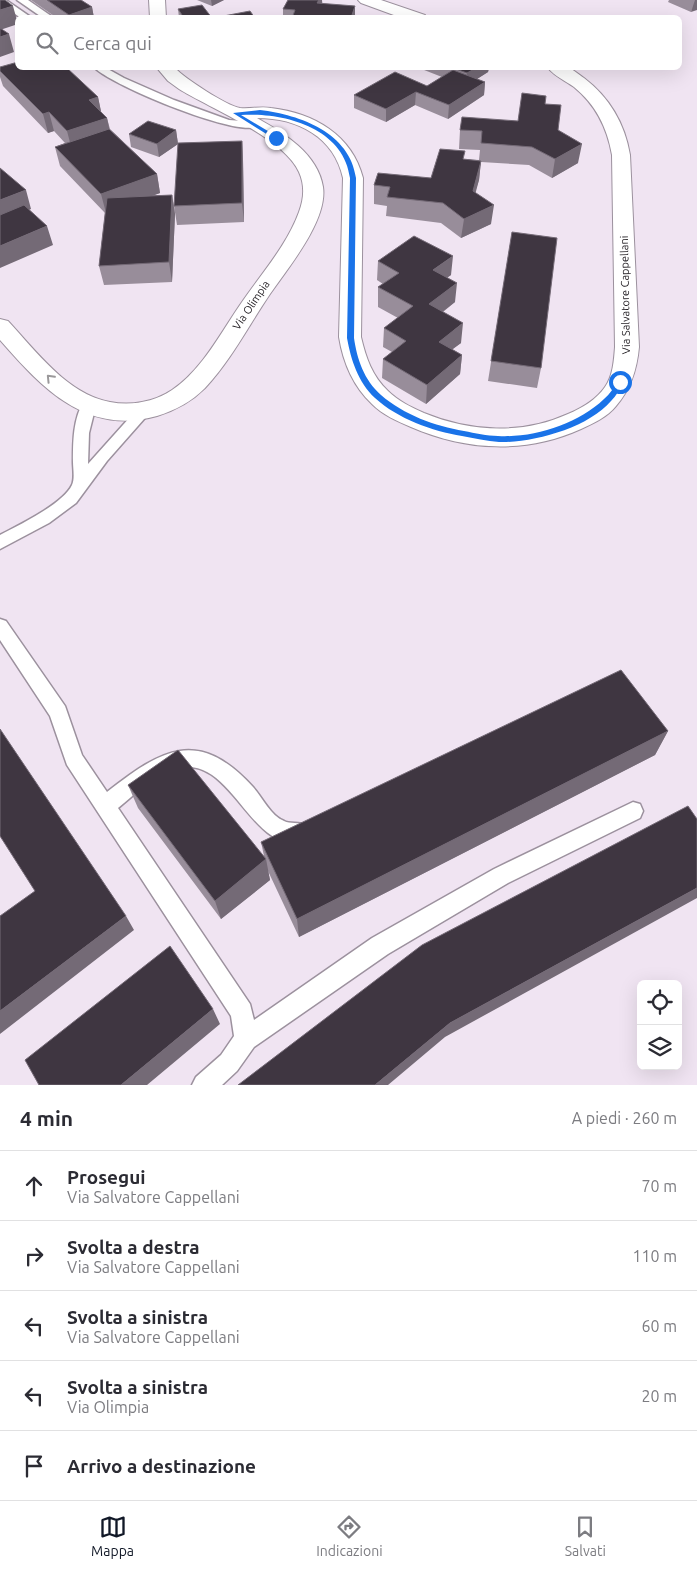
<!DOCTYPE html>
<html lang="it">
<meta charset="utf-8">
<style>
:root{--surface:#fff;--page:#f7f7f7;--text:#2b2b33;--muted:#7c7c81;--line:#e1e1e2;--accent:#111827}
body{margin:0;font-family:Ubuntu,sans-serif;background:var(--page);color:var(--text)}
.controls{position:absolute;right:15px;bottom:15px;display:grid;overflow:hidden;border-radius:8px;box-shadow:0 5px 20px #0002}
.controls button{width:45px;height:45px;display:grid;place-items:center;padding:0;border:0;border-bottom:1px solid var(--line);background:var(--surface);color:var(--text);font:25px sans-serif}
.stop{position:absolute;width:15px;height:15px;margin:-11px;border:4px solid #1a73e8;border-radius:50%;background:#fff}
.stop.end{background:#1a73e8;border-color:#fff;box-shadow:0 1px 5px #0008}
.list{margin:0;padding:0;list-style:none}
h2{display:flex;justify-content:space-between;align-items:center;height:65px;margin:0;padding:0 20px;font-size:21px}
h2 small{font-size:16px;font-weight:400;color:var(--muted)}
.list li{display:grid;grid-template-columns:32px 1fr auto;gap:15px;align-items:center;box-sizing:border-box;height:70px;padding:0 20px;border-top:1px solid var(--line)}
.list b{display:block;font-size:19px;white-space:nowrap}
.list p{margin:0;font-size:16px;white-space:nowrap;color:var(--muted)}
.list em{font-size:16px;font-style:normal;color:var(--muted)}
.icon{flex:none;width:28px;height:28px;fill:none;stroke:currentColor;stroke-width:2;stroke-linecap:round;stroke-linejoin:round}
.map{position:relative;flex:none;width:697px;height:1085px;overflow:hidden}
.search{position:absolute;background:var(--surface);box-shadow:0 5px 20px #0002;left:15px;right:15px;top:15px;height:55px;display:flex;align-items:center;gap:12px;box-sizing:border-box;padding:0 18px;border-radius:8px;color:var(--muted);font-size:19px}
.sheet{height:415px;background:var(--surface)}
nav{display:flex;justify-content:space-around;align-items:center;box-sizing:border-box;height:70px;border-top:1px solid var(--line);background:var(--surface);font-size:14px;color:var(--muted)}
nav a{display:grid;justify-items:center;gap:2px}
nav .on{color:var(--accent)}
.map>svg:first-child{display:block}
</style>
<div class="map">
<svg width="697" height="1085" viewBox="0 0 697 1085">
<rect width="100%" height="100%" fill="#f0e4f2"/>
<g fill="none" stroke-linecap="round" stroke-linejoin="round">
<!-- service casing -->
<g stroke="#9c919e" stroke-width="3">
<path id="service" d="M0 0H6L32 18H21L0 4Z
M17 0H28L54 18H43Z
M95 68H106L124 78 174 100 229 120 255 122 260 125C244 141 111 85 95 68Z
M89 400 94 401 96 405 89 433 88 464 140 406H150L152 410 107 461 76 503 49 523 0 549V535C19 525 63 504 72 485 75 479 73 468 73 462 73 442 73 419 84 401Z
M0 619 6 621 65 706 82 755 107 792C162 749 198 727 253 787 262 797 270 815 284 821 290 824 299 822 306 825L309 832 306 839C250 862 233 746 171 770 151 778 134 795 118 808L250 1004 254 1020 372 938 494 869 633 802 640 804 643 811 640 818 508 883 388 954 254 1047 237 1071 222 1085H192L196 1077 221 1055 234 1036 231 1016 67 765 50 716 0 640Z"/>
</g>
<!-- minor casing -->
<g stroke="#9c919e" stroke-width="2">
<path id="minor" d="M149 0H165L166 18H150Z
M358 0H381L425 15 427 18H402L361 3Z
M157 68H175C184 78 227 106 240 108 251 109 261 106 271 108 314 113 352 135 363 178L361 337C366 358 372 376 388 391 398 401 411 407 424 413 470 432 522 435 568 414 582 408 596 400 605 387 613 376 614 360 615 347L612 155C607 127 596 105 574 87 566 81 554 76 548 68 554 67 562 66 568 68 573 69 579 75 584 78 609 97 625 124 630 155L639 347C637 369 631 389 616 406 607 417 594 423 581 429 526 454 466 451 411 427 397 421 383 415 372 404 353 386 343 362 339 337L343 178C334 137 298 118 257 118 284 133 318 154 323 187 328 220 288 268 270 294 249 325 231 360 205 388 191 402 176 410 157 416 86 436 42 388 0 340V319L8 321C36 351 67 394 110 402 131 406 154 402 172 390 203 369 221 332 242 302 262 273 287 245 299 212 304 199 305 185 299 172 283 137 211 109 179 89L168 81Z"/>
</g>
<!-- service -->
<use href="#service" fill="#fff" fill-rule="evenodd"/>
<!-- minor -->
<use href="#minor" fill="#fff" fill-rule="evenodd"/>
</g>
<!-- wall -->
<path fill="#988d9a" d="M31 0H81L92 7 94 18H57Z
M197 0H224L212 6Z
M288 0H322V4L355 6V18H283V9Z
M669 0H697L691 12 668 2Z
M178 9 212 18H179Z
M0 67 98 97 101 112 107 118 110 129 157 174 160 193 154 195H172L175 214 172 282 104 285 99 266 105 213 60 166 55 147 65 143 54 131 48 133 3 86 0 77Z
M419 68H489L488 72 477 79 485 82 484 95 448 119 415 105 386 122 354 108V95L427 86 442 77Z
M545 104 558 130 578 163 552 178 529 165 481 162 479 180 475 192 491 224 461 238 441 223 386 216 387 206 374 204V185L431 178 464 159 479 160 480 150 459 149 460 130 518 121Z
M176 130 178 144 159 157 131 147 129 134Z
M242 141 243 160 244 222 177 225 174 206Z
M512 232 541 368 537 388 488 381Z
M378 261 451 275 447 277 455 302 443 312 461 343 452 349 462 355 460 374 426 404 382 378 383 359 392 352 383 347 384 328 398 318 378 307V287L383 284 377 280Z
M668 731 655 755 299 937 268 871 270 880 221 919 138 808 128 785 264 856 261 842Z"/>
<!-- shaded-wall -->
<path fill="#746a76" d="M211 0H224L212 6Z
M319 0H322L323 11 317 3Z
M695 0H697V10L691 12Z
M13 6 18 24 0 30V10Z
M355 6V18H351Z
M92 7 94 18H69V15Z
M9 34 14 52 0 57V37Z
M476 68H489L488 72 466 86 467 73Z
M485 82 484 95 448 119 449 105Z
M416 92 415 105 386 122V109Z
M98 97 102 116 89 100Z
M49 112 54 131 48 133 43 114Z
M107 118 111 137 72 150 67 131Z
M176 130 178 144 159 157 157 144Z
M242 141 243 160 244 222 242 203Z
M582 144 578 163 552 178 555 159Z
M481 161 479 180 471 210 473 191Z
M157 174 160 193 106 213 101 194Z
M26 190 31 209 0 222V200Z
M172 195 175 214 172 282 169 262Z
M494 205 491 224 461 238 464 219Z
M47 226 53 245 0 268V246Z
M453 256 451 275 432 289 433 270Z
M457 283 455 302 428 323 429 304Z
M463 323 461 343 437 361 439 342Z
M462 355 460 374 426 404 427 385Z
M668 731 655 755 299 937 297 919Z
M266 859 270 880 221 919 215 901Z
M697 888V898L445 1037 388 1085H375L450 1023Z
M126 916 134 930 0 1034V1011Z
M213 1009 220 1024 147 1085H121Z"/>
<!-- building -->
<path fill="#3f3641" stroke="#746a76" d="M0 0H5L13 6 0 10Z
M47 0H81L92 7 69 15Z
M288 0H319L317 3 355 6 351 18H292L295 10 283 9Z
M202 5 212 18H184L178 9Z
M250 11 255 18H213Z
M0 28 9 34 0 37Z
M18 62V68H67L98 97 89 100 107 118 67 131 49 112 43 114 0 71V67Z
M453 68H476L467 73Z
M453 70 485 82 449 105 416 92 386 109 354 95 395 72 427 86Z
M522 93 546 96 545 104 561 105 558 130 582 144 555 159 532 147 481 143 482 131 460 130 462 117 518 121Z
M148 121 176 130 157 144 129 134Z
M109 129 157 174 101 194 55 147Z
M242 141V203L174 206 178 143Z
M440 149 465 151 463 159 481 161 473 191 494 205 464 219 443 203 387 197 390 187 374 185 378 173 431 178Z
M0 168 26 190 0 200Z
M172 195 169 262 99 266 107 198Z
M24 205 47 226 0 246V215Z
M512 232 557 238 541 368 491 361Z
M414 236 453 256 433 270 457 283 429 304 463 323 439 342 462 355 427 385 383 359 406 341 384 328 413 306 378 287 399 273 378 261Z
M621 670 668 731 297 919 261 842Z
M0 729 126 916 0 1011V916L35 891 0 836Z
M178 750 266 859 215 901 128 785Z
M688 806 697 819V888L450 1023 375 1085H238L422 945Z
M170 946 213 1009 121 1085H39L25 1060Z"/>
<!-- one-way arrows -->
<defs><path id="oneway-chevron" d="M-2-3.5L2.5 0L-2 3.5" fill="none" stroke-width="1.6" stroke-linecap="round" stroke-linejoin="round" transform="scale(1.25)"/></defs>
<use stroke="#9b999b" href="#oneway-chevron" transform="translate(50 378) rotate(-134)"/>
<!-- route -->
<path fill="#1a73e8" d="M260 110C301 115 350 133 356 178L354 338C357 359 364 380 381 395 404 415 435 426 464 431 475 433 487 436 498 436 534 438 578 424 604 399 610 394 614 387 618 381H623L624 382C620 389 616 396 611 401 588 428 533 443 499 442 487 441 474 438 462 436 432 431 398 419 375 398 358 382 351 360 347 338L350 178C344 128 284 112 241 115L278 137 276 140 233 113Z"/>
<g text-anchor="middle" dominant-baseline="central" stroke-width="5" stroke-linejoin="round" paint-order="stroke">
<!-- far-street labels -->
<g font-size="11" fill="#201c21" stroke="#fff">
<text transform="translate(625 295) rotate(-91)">Via Salvatore Cappellani</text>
<text transform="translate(251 305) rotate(-56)">Via Olimpia</text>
</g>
</g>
</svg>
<div class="controls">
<button><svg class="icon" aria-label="locate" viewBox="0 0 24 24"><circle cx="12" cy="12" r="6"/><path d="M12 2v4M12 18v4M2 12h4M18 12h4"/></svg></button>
<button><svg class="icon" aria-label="layers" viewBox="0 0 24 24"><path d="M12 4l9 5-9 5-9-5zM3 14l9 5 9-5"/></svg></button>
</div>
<div class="stop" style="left:620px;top:382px"></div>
<div class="stop end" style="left:276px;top:138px"></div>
<div class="search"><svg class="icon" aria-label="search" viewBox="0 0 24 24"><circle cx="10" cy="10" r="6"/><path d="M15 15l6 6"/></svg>Cerca qui</div>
</div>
<section class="sheet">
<h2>4 min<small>A piedi · 260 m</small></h2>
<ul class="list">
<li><svg class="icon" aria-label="ahead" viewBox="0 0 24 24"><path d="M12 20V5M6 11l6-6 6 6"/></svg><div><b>Prosegui</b><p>Via Salvatore Cappellani</p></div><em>70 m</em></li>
<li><svg class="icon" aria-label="right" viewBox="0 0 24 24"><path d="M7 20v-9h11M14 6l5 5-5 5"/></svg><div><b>Svolta a destra</b><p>Via Salvatore Cappellani</p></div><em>110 m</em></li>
<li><svg class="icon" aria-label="left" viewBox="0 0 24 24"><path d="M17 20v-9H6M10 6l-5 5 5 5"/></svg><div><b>Svolta a sinistra</b><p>Via Salvatore Cappellani</p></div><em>60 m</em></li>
<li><svg class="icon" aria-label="left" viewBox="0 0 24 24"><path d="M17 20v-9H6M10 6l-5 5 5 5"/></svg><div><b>Svolta a sinistra</b><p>Via Olimpia</p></div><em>20 m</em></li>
<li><svg class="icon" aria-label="arrive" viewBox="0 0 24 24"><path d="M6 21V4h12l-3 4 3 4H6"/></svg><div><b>Arrivo a destinazione</b></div></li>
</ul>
</section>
<nav>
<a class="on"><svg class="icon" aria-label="map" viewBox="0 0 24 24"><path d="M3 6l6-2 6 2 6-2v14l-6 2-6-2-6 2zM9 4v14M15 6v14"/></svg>Mappa</a>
<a><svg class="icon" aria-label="directions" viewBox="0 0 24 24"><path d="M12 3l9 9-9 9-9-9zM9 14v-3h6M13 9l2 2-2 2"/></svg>Indicazioni</a>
<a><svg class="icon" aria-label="saved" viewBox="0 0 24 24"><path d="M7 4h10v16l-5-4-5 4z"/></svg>Salvati</a>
</nav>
